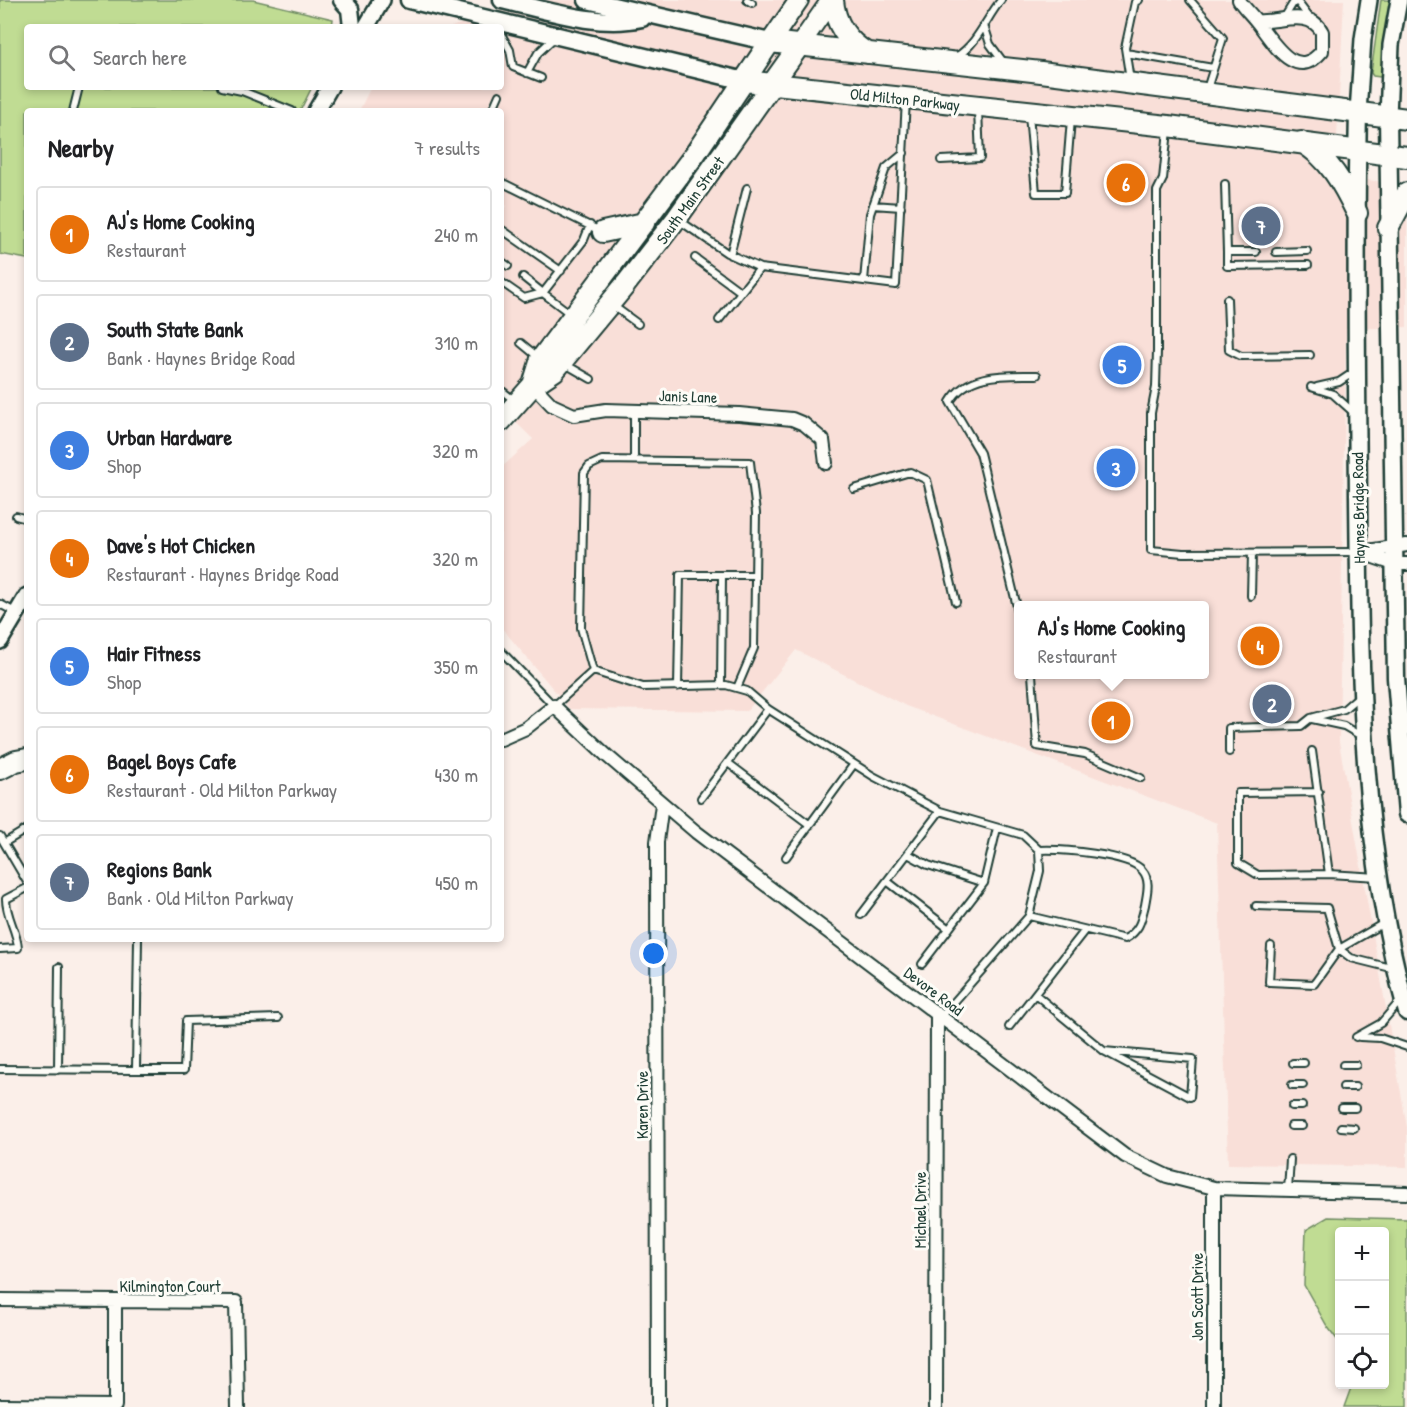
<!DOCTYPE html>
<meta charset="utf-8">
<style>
:root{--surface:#fff;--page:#f2f2f2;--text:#202124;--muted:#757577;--line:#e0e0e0;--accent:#d93025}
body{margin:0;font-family:"Patrick Hand",sans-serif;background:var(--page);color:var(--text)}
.controls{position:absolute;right:18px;bottom:18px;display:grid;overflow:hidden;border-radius:6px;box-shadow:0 3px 9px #0003}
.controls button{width:54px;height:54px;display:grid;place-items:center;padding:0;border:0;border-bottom:2px solid var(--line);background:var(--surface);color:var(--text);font:30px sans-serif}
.you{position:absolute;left:654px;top:954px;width:21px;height:21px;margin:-15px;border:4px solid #fff;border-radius:50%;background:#1a73e8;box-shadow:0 0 0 9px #1a73e833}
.badge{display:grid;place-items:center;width:39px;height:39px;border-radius:50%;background:var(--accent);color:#fff;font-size:20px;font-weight:700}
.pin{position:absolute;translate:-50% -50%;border:3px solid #fff;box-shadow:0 2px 6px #0006}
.popup{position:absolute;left:1014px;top:601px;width:195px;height:78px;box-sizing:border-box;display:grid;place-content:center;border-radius:6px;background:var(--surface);filter:drop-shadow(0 2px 4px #0005);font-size:20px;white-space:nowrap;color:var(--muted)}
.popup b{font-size:22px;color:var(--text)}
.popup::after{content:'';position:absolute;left:50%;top:100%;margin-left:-12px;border:12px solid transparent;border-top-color:var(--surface)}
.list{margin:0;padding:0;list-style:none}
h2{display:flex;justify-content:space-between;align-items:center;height:78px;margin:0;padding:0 24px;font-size:26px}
h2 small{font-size:20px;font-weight:400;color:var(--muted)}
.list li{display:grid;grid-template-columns:39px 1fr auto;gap:18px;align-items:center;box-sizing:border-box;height:96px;margin:0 12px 12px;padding:0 12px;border:2px solid var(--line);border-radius:6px}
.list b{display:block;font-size:22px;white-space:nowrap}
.list p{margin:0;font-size:20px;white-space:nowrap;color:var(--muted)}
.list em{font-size:20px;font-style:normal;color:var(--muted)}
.icon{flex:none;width:33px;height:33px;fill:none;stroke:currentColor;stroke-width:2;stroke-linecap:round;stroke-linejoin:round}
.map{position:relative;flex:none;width:1407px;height:1407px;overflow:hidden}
.search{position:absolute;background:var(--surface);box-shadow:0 3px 9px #0003;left:24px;top:24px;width:480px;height:66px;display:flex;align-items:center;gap:15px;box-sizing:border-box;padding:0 21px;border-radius:6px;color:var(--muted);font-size:22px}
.panel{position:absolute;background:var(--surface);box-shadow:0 3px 9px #0003;left:24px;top:108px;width:480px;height:834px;border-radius:6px}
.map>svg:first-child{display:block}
</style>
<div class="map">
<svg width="1407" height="1407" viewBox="0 0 1407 1407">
<rect width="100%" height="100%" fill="#fbefe9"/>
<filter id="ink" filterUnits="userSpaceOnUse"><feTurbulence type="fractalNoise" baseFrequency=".0167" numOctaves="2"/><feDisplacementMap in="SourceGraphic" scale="12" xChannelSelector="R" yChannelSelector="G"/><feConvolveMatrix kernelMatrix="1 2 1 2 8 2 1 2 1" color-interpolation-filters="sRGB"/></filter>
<g filter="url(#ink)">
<!-- built -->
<path fill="#f9dfd8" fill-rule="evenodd" d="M529 0H1344L1335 176 1407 185V327L1346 329 1339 742 1407 1127V1167L1228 1164 1217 823 906 706 796 650 747 711 570 709 501 627V468L533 439 501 408V213L507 206 501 203V111H359L371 87H501V27H451ZM1018 606H1204V674H1018Z"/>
<!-- green -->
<path fill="#c0dc93" stroke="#708c64" stroke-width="1.5" d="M0 0H253L333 19 332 27H27V87H312L300 111H27V259L0 254Z
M1381 0H1393L1384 73 1380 77 1373 76 1371 73Z
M1328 1217 1407 1219V1407H1344L1352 1385 1384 1384V1232H1340L1339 1342 1327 1326 1304 1285 1306 1230Z"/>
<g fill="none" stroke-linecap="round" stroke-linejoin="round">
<!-- service casing -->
<g stroke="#1f3d34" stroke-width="10">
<path id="service" d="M747 0 752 3
M1190 0 1223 38 1207 89
M1296 0 1309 17
M1284 18 1295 0
M984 25 990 44 1004 63
M501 34 510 50 513 67 541 78
M1126 53 1213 68
M956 57C978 43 985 20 1001 0
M527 73 538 53 554 38
M1130 80 1125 48 1135 2 1139 0
M222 87 242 91 292 111
M73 111 79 87
M492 111 499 95
M1029 115 1036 193H1065L1071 119
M1168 130 1163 179 1157 191V351L1156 387 1151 413V550L1183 553 1358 552
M941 160 980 158 978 110
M501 182 600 231
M1225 184 1227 252H1256
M873 205 901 207
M680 221 727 253 760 268
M501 229 561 271
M1227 252V266L1308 265
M1276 252 1307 251
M730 255 747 188
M695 258 741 292
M501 261 508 266
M523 277 543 293
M864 281 870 214 886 168 904 153
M501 282 524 298 543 293
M1227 299 1229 350 1241 356 1310 355
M612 305 638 324
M572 315 543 293 584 240 590 225
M719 320 760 268 896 285 906 100
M521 343 538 357
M565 364 591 379
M1311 387 1333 394 1353 412
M1317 387 1339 382 1354 372
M501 390 515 401
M634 460V411
M854 489 910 472 927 480 956 602
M16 516 27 519
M1251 596 1252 553
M0 604 15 612
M1018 611 980 453 950 402C967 372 1006 375 1037 375
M501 651 554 706 593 671 643 687 726 685 747 691 768 709 873 776 940 811 1023 835 1039 850 1040 871 1029 916 941 1017
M593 671 581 628 584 473 589 466 602 460 750 462 756 513 754 648 737 688
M1032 674 1037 746 1085 754 1141 778
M721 685 722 575
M678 687 680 575H755
M1312 719 1344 726 1361 736
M1312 751 1329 874 1378 877
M1229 752V728L1301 726 1311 718 1344 709 1359 696
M728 763 810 825
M1319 792 1238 793V863L1258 875 1329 874
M701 798 768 709
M0 836 27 882
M4 843 27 829
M908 854 928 865 984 883
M786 857 854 764
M887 881 949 929
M6 899 27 888
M1256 906 1327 908 1339 949 1314 984 1269 982 1271 946
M861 915 940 811
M1029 916 1125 939C1140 930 1141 921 1145 905 1147 893 1151 880 1142 870 1129 854 1060 849 1039 850
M1384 923 1339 949 1351 958 1395 969
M138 939 136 1070H184L186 1021 278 1018
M0 949 18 948C17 930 6 917 6 899
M922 964 984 883 997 828
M1035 994 1104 1051 1193 1059 1190 1097 1104 1051
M1009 1027 1085 930
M1356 1037 1381 1023 1401 1000
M1360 1037 1380 1038 1407 1047
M1293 1063H1304
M1343 1065H1356
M0 1069 136 1070
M58 1070 59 967
M1292 1085H1303
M1343 1087H1355
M1292 1106H1302
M1342 1108H1355
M1291 1126H1302
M1341 1127 1354 1128
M1288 1190 1290 1159"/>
</g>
<!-- minor casing -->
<g stroke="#1f3d34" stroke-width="16">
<path id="minor" d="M1239 0C1244 8 1251 14 1257 22 1272 40 1295 84 1322 51V32C1310 8 1279 23 1257 21
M533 385 552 405 574 415 606 410 739 414 792 419 804 424 823 440 826 463
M1359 552 1394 564H1407
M1361 552 1407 545
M501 739 526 728 554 706 606 755 696 832 1125 1156 1167 1176 1214 1188 1407 1193
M0 1300 236 1302 238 1407
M0 1405 115 1406V1302
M658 1407 657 842 662 804
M936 1407 937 1014
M1214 1407V1188"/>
</g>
<!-- tertiary casing -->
<g stroke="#1f3d34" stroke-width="20">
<path id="tertiary" d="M366 27 382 0
M316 111 330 87
M1358 112 1363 39 1369 0
M1388 116 1391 45 1399 0
M0 641 27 596"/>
</g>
<!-- secondary casing -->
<g stroke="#1f3d34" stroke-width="21">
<path id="secondary" d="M342 0 350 9 352 27
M409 0 745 81
M502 0C546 10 597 28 642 18
M587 0 770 42
M1358 112C1355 241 1357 369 1358 498 1360 670 1360 845 1407 1012
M1388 116 1396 678 1407 814"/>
</g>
<!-- primary casing -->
<g stroke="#1f3d34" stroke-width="22">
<path id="primary" d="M770 42 799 0
M799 46 831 0"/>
</g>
<!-- trunk casing -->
<g stroke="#1f3d34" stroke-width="24">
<path id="trunk" d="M833 0C835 24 847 41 867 53
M745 81 1168 126 1407 157
M1301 142C1329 157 1344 186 1357 213
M1388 228 1407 193
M603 232 644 223
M533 385 541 359 695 154 770 42 1041 72 1407 119
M501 421 533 385 554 371 626 284 677 218 799 46
M0 769 16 761 27 759"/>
</g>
<!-- service -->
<use href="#service" stroke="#fdfcf7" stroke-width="6"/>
<!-- minor -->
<use href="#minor" stroke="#fdfcf7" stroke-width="12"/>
<!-- tertiary -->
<use href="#tertiary" stroke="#fdfcf7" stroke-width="15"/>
<!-- secondary -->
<use href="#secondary" stroke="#fdfcf7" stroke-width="16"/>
<!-- primary -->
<use href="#primary" stroke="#fdfcf7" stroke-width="18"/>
<!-- trunk -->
<use href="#trunk" stroke="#fdfcf7" stroke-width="20"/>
</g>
</g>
<g text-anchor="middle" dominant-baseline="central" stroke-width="6" stroke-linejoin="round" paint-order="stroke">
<!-- street labels -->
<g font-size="16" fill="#1f3d34" stroke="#fdfcf7">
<text transform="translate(905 99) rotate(6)">Old Milton Parkway</text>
<text transform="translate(690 200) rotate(-54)">South Main Street</text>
<text transform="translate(688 396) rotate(2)">Janis Lane</text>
<text transform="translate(1358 508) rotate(-91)">Haynes Bridge Road</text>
<text transform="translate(934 991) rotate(37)">Devore Road</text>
<text transform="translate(642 1105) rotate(-90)">Karen Drive</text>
<text transform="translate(920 1210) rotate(-90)">Michael Drive</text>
<text x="170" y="1286">Kilmington Court</text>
<text transform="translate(1197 1297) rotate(-90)">Jon Scott Drive</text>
</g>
</g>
</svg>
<div class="controls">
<button>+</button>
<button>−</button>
<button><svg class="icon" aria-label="locate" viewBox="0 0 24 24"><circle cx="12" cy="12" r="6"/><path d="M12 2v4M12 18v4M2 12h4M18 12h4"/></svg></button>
</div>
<div class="you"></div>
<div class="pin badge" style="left:1111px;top:721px;background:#e8710a">1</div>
<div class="popup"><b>AJ's Home Cooking</b>Restaurant</div>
<div class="pin badge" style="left:1272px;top:704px;background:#5c6f8a">2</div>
<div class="pin badge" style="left:1116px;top:468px;background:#3f7fe0">3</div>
<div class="pin badge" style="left:1260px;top:646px;background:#e8710a">4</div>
<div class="pin badge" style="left:1122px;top:365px;background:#3f7fe0">5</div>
<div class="pin badge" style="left:1126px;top:183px;background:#e8710a">6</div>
<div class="pin badge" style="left:1261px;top:226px;background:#5c6f8a">7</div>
<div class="search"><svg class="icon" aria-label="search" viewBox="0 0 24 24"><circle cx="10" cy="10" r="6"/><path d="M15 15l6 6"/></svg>Search here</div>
<section class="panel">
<h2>Nearby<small>7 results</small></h2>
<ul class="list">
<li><span class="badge" style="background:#e8710a">1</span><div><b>AJ's Home Cooking</b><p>Restaurant</p></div><em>240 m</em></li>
<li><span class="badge" style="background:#5c6f8a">2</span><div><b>South State Bank</b><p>Bank · Haynes Bridge Road</p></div><em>310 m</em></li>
<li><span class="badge" style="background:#3f7fe0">3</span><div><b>Urban Hardware</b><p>Shop</p></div><em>320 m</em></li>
<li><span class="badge" style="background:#e8710a">4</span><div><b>Dave's Hot Chicken</b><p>Restaurant · Haynes Bridge Road</p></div><em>320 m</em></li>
<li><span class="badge" style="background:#3f7fe0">5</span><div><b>Hair Fitness</b><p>Shop</p></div><em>350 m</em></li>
<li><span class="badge" style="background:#e8710a">6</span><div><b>Bagel Boys Cafe</b><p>Restaurant · Old Milton Parkway</p></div><em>430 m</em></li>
<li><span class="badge" style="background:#5c6f8a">7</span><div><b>Regions Bank</b><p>Bank · Old Milton Parkway</p></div><em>450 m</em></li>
</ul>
</section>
</div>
